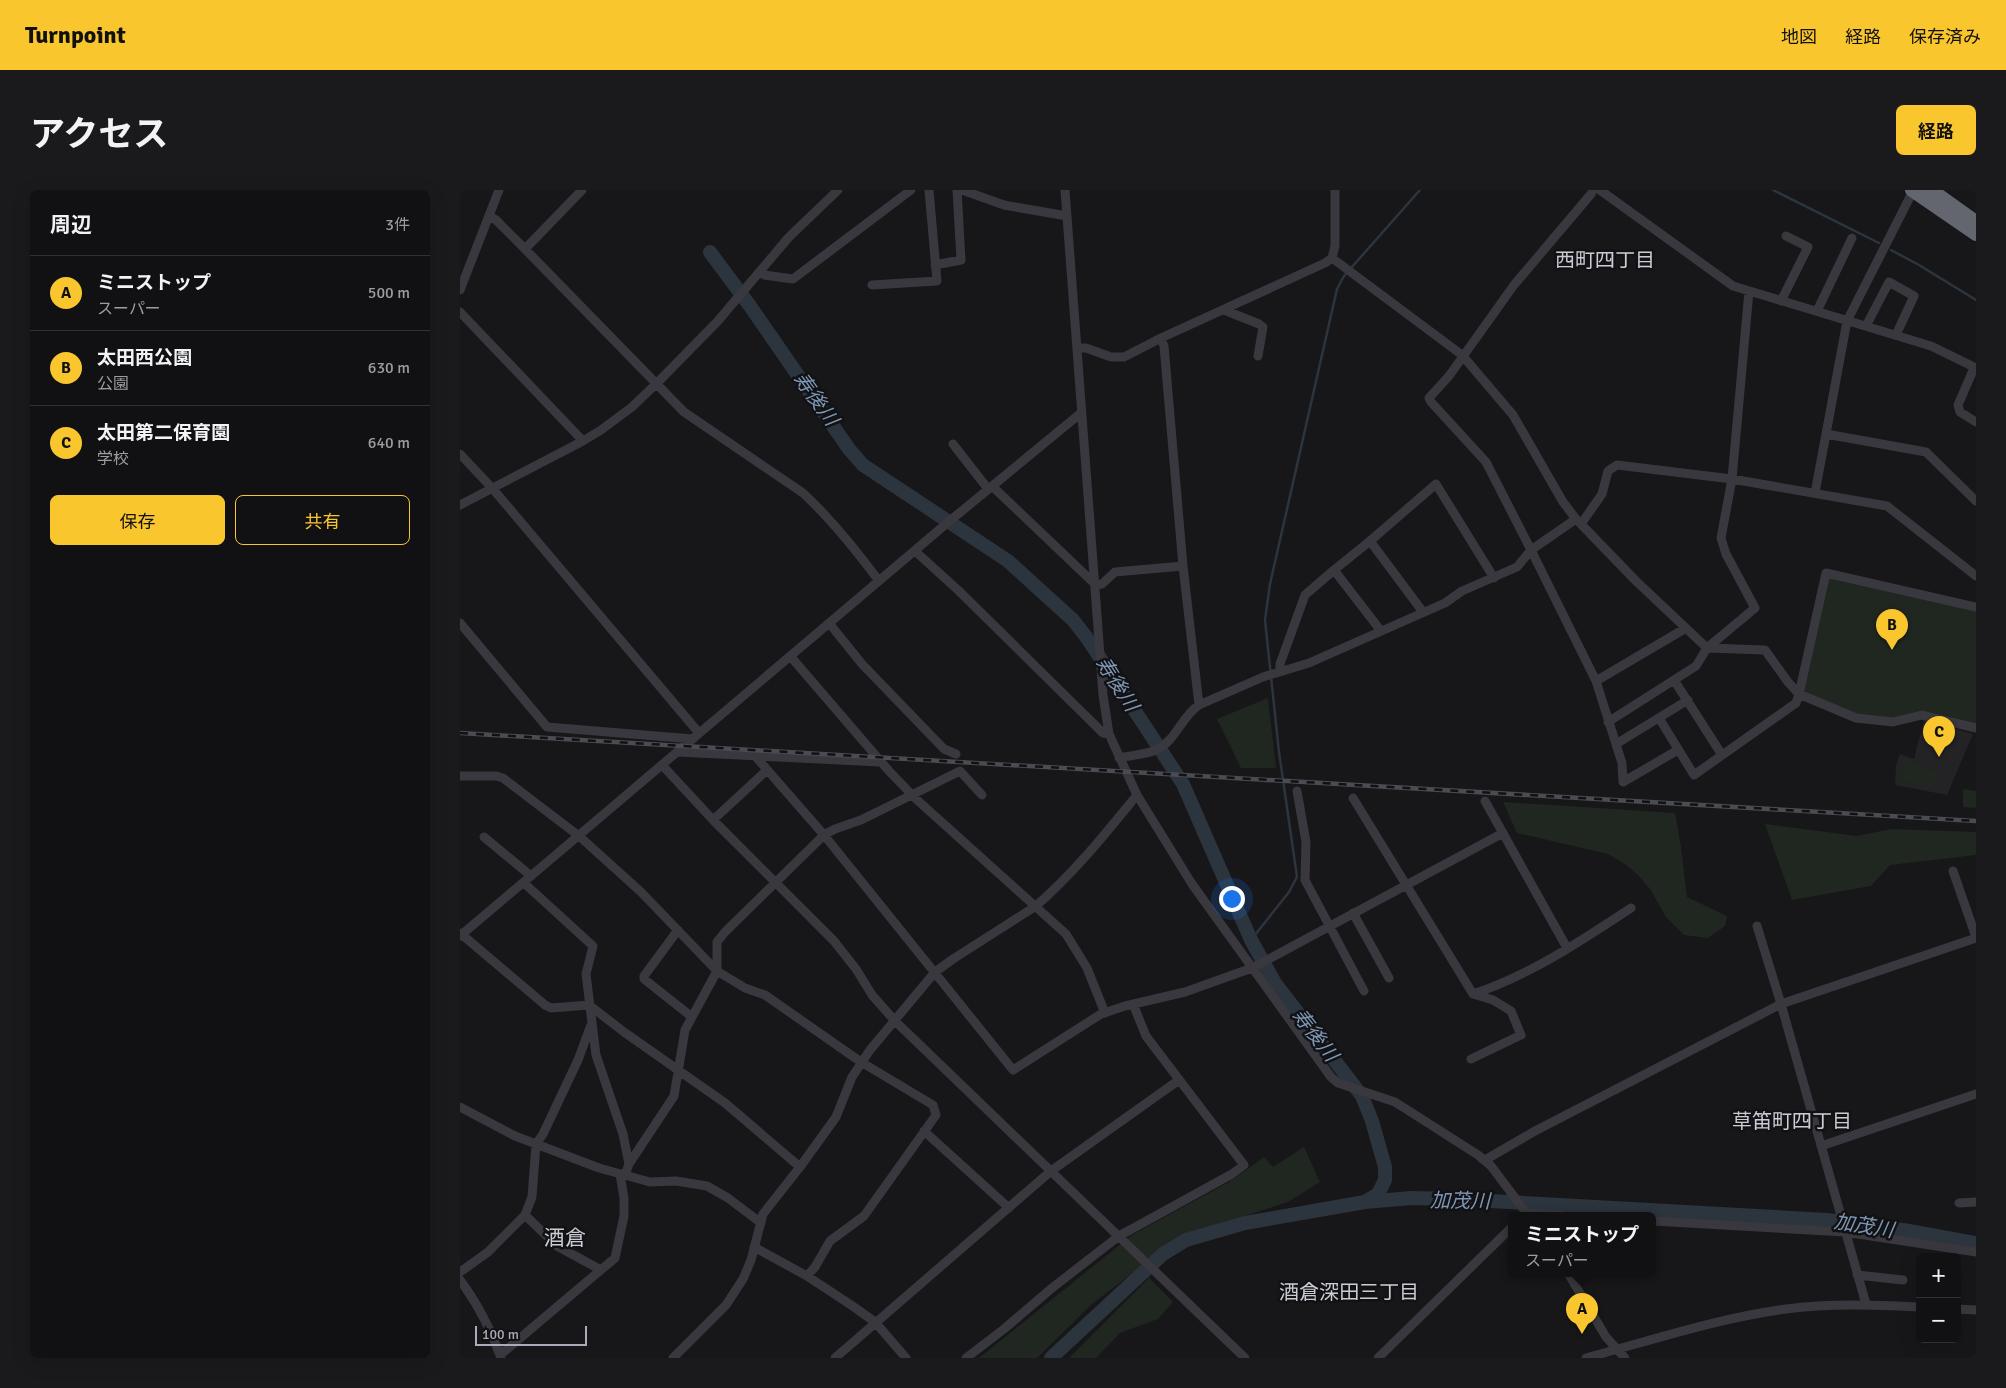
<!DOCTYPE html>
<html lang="ja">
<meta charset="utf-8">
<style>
:root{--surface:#111113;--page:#1a1a1c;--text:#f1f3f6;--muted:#9c9da0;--line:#303133;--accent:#f9c62e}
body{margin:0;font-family:Signika,"Noto Sans JP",sans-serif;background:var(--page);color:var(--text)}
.controls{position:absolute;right:15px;bottom:15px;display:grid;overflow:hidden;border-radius:8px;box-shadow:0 5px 20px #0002}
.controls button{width:45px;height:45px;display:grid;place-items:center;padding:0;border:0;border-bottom:1px solid var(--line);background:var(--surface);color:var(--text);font:25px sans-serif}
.scale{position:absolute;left:15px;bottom:12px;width:112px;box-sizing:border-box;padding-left:5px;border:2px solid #a8acb9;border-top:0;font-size:14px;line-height:18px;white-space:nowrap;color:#a8acb9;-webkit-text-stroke:4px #121214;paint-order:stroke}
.you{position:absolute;left:771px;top:708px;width:18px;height:18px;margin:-12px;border:4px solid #fff;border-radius:50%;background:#1a73e8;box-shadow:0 0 0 8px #1a73e833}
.badge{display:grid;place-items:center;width:32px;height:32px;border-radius:50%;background:var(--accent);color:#111;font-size:16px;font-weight:700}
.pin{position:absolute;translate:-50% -41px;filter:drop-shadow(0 1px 2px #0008)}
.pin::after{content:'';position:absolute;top:26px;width:18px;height:15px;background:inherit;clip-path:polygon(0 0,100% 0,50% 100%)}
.popup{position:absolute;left:1048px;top:1022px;width:148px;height:65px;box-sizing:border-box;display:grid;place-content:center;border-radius:8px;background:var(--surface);filter:drop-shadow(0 1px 4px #0005);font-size:16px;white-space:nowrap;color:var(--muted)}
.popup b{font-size:19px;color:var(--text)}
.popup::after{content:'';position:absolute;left:50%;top:100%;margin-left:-10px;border:10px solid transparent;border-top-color:var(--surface)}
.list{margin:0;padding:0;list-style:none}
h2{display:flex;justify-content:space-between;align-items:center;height:65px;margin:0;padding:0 20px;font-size:21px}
h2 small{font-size:16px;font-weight:400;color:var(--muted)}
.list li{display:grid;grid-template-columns:32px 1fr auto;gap:15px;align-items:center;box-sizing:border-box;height:75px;padding:0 20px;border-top:1px solid var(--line)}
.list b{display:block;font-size:19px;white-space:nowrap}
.list p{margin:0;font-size:16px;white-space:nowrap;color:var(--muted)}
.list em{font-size:16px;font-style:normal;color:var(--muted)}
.actions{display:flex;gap:10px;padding:15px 20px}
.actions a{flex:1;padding:11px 0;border:1px solid var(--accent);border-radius:8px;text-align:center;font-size:18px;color:var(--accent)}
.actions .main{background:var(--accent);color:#111}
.map{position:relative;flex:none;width:1516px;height:1168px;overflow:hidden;border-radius:8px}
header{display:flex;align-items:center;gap:30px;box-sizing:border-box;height:70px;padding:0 25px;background:var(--accent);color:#111}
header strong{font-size:24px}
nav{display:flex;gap:28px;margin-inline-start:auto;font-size:18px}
.intro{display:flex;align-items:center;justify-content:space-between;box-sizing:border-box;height:120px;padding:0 30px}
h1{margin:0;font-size:35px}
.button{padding:12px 22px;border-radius:8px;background:var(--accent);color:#111;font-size:18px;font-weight:700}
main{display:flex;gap:30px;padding:0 30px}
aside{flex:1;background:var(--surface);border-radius:8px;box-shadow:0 5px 20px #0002}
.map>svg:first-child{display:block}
</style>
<header>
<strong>Turnpoint</strong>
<nav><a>地図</a><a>経路</a><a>保存済み</a></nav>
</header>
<div class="intro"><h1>アクセス</h1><a class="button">経路</a></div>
<main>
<aside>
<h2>周辺<small>3件</small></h2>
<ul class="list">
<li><span class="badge">A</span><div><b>ミニストップ</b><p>スーパー</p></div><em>500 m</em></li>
<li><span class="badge">B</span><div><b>太田西公園</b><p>公園</p></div><em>630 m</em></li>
<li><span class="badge">C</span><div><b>太田第二保育園</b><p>学校</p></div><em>640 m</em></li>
</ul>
<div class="actions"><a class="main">保存</a><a>共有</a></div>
</aside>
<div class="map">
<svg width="1516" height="1168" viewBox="0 0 1516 1168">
<rect width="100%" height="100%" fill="#171719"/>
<!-- built -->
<path fill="#232326" d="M1464 530 1513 544 1487 605 1435 595 1436 575 1440 564 1454 569Z"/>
<!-- green -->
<path fill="#1f2720" d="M1366 383 1516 417V538L1462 525 1433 532 1396 528 1339 504Z
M808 508 816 578H781L757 529Z
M1444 568 1477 582 1473 597 1439 591Z
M1503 599 1516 601V618L1503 617Z
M1043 612 1215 623 1221 657 1227 707 1267 726 1265 736 1248 748 1224 745 1206 727 1190 699 1179 686 1168 676 1148 664 1057 643Z
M1305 634 1397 646 1431 639 1516 642V665L1430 675 1411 696 1332 710Z
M844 957 860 992 828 1012 744 1039 709 1055 632 1114 577 1168H519L672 1045 769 992 804 967 813 977Z
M689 1088 713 1112 698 1129 660 1143 636 1168H609Z"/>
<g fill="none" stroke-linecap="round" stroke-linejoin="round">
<!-- stream -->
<path stroke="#2c343e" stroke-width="2.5" d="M1313 0 1419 53
M1431 60 1459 75 1516 110
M791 750 829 702 837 687 819 562 805 430 810 394 877 99 884 86 960 0"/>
<!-- river -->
<path stroke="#2c343e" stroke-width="14" d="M250 62 290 116 389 259 403 275 548 371 613 430 627 448 723 594 791 750 815 793 902 906 912 931 925 977V990L918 1004 905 1012
M591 1168 703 1064 726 1050 785 1033 905 1012 951 1008 995 1009 1367 1030 1443 1040 1516 1053"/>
<!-- minor -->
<path stroke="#38383e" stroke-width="9" d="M502 0 544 15 607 26
M605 0 643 505 649 544 677 605 732 694 871 887 878 893 935 912 1018 965 1031 976 1068 1025
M1133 0 1131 4 1054 95 989 186 969 208 971 212 1026 272 1071 360 1136 491 1162 573 1163 592 1218 560
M1140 0 1273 96 1471 156 1516 178
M29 26 36 30 65 59 224 222 343 303C371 329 396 360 419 391
M65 59 122 0
M872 68 875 56V0
M475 75 501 70 497 0
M300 82 304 85 333 89 451 0
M412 95 477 91 469 0
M0 100 39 0
M1321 111 1348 57 1326 46
M764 120 799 134 803 137 798 166
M1357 121 1392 48
M0 122 123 251
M1406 136 1429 92 1454 106 1436 145
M701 148 704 156 723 376 739 515
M617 158H626L651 167H664L701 148 865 73 872 68 1002 165 1053 225 1103 312 1116 329 1176 391 1247 458 1305 460 1328 492 1339 504 1396 528 1433 532 1462 525 1516 538
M1514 178 1498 215 1500 222 1516 232
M1366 244 1466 262 1516 311
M493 254 528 299
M0 264 33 299 239 543
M532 296 636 395 642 394 655 382 723 376
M1355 303 1387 131 1453 1
M0 315 123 251 141 240 172 217 197 193 257 132 329 47 378 0
M1121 334 1142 304 1148 281 1157 275 1272 289 1427 316 1516 386
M455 361 499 401 643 543 649 544
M874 380 910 351
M963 422 910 351 976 294 1034 388
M0 433 87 537 233 549
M369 433 402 474 484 559 496 564
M331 467 429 581 456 609 606 744 627 778 645 823
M820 481V474L845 405 874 380 921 441
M1214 490 1262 565
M1136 491 1226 438
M1199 528 1234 585 1336 513 1339 504 1366 383 1516 417
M1148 532 1236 476 1247 458 1295 418 1266 364 1261 348 1272 289 1289 101
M1156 554 1228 510
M217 562 420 572
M296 567 364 645 553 880 641 824 665 816 725 802 792 778 1043 643
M659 568C671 565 687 565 698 559 716 550 722 526 739 515L803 487 849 473 985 413 1002 401 1057 377 1071 360 1116 329
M202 575 253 630 374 751 396 779 412 805 435 831 785 1168
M0 586H36L43 588 119 646 181 702 257 781 285 798 305 805 401 872 473 915 476 925 404 1026 370 1051 355 1077 347 1086
M837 601 846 652 845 690 904 801
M893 608 1013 804 1033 810 1051 821 1061 845 1011 869
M1025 611 1107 758
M253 630 307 580
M24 647 71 686
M1493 681 1516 747
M64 693 133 756 126 784 136 865 163 944 169 974
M893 723 929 788
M1297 736 1321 814 1406 1114
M218 740 184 786V789L232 827
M0 743 85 815 91 818 129 815 164 842 265 913 340 977
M0 746 486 334 621 223
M1013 804C1070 785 1121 751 1171 718
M0 917 55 946 139 978 190 992 216 991 247 996 268 1008 301 1033
M464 941 549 1018
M1361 956 1516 904
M1025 970 1075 941 1321 814 1516 748
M165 985 169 974 214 906 225 840 257 781V752L265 742 364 645 375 639 401 630 500 581 522 605
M1499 1013 1516 1012
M65 1025 97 1056 141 1080
M1065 1025 1067 1023 1103 1025
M1192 1031 1385 1042 1516 1062
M294 1057 347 1086 394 1117 415 1132 446 1168
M0 1082 28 1062 65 1025 72 1007 76 954 83 944 118 870 131 835
M1108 1083 1146 1147 1165 1168
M1397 1085 1443 1090
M0 1090C18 1114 31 1140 41 1168
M1497 1119 1516 1120
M40 1165 155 1068 164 1026V1008L160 984
M213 1168 266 1115 283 1089 291 1070 303 1024 340 977 376 927 392 887 410 860 475 782 493 769 576 716C614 683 645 644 677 605
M375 1168 591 981 719 890
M506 1168 544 1139 592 1098 659 1046 772 984 784 975 686 846 673 814
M918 1168 1052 1037
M1126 1168C1192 1150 1258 1128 1326 1119 1371 1113 1415 1115 1460 1117"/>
<!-- highway -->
<path stroke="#63666f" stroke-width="14" d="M1452 0 1516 44
M1471 0 1516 32"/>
<!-- rail casing -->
<g stroke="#4b4c53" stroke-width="4.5">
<path id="rail" d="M0 543 1516 631"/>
</g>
<!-- rail -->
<use href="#rail" stroke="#121214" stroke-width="2.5" stroke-dasharray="8" stroke-linecap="butt"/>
</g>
<g text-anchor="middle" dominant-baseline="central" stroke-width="5" stroke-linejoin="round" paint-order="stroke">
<!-- neighbourhood labels -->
<g font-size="20" fill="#caccd5" stroke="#121214">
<text x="1145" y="70">西町四丁目</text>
<text x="1332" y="931">草笛町四丁目</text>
<text x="889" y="1102">酒倉深田三丁目</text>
</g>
<!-- water labels -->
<g font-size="20" font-style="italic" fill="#7e97b6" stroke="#121214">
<text transform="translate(356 209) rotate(54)">寿後川</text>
<text transform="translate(657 494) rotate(57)">寿後川</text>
<text transform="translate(855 845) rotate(52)">寿後川</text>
<text transform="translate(1000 1011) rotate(1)">加茂川</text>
<text transform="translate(1404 1036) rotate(9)">加茂川</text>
</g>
<!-- quarter labels -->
<g font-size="21" fill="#caccd5" stroke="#121214">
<text x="105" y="1048">酒倉</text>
</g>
</g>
</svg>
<div class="controls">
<button>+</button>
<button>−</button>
</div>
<div class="scale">100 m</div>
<div class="you"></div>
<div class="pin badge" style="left:1122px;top:1144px">A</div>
<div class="popup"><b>ミニストップ</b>スーパー</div>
<div class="pin badge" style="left:1432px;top:460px">B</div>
<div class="pin badge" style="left:1479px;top:567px">C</div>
</div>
</main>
